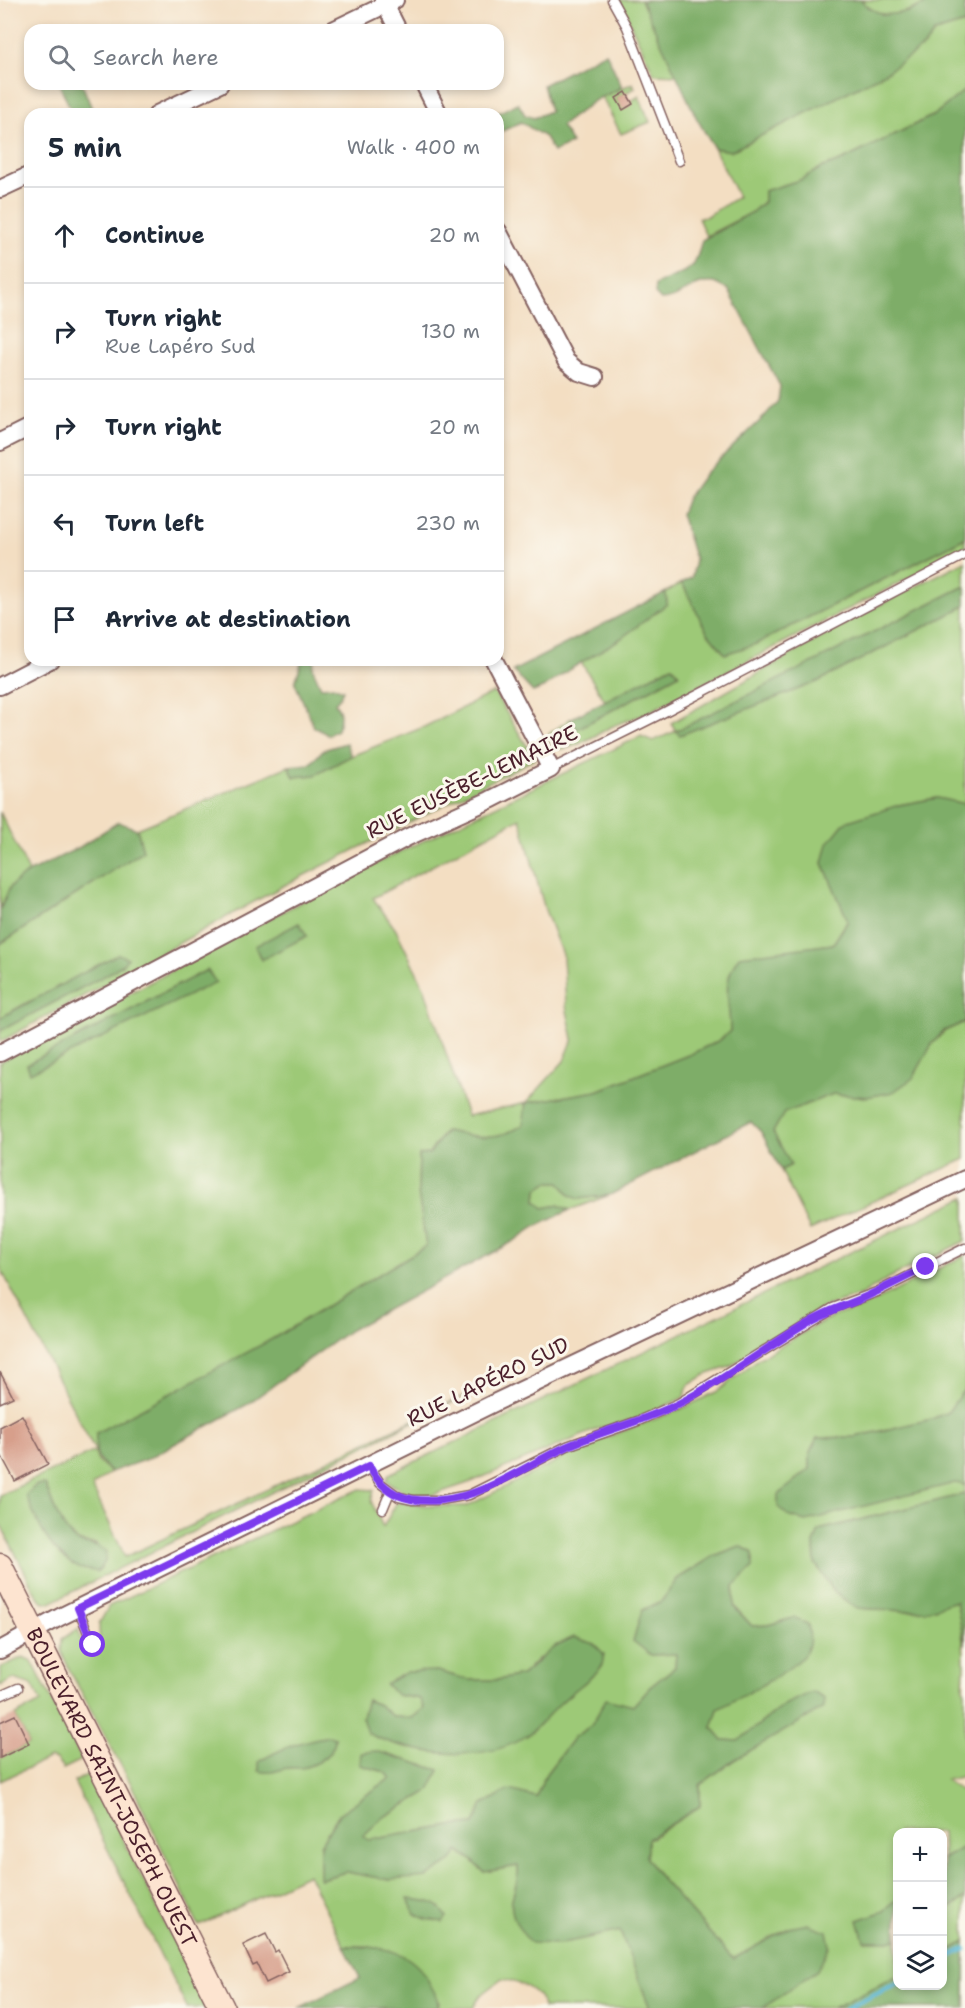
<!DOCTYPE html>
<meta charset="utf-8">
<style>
:root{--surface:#fff;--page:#f6f6f7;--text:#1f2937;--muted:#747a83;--line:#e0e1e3}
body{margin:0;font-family:"Shantell Sans",sans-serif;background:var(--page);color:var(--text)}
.controls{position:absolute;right:18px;bottom:18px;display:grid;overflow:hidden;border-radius:12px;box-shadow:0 3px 9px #0003}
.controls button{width:54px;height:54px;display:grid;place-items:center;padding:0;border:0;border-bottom:2px solid var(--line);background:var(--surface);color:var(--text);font:30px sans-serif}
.stop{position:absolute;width:18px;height:18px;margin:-14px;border:4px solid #7c3aed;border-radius:50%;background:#fff}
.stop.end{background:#7c3aed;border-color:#fff;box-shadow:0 2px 6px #0008}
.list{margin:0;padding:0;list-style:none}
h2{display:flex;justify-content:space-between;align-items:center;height:78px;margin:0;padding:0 24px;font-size:26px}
h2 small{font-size:20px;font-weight:400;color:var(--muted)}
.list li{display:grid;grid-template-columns:39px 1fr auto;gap:18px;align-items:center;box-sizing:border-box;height:96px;padding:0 24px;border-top:2px solid var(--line)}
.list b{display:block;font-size:22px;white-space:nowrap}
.list p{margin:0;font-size:20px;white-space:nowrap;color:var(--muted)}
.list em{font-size:20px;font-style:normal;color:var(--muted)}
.icon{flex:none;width:33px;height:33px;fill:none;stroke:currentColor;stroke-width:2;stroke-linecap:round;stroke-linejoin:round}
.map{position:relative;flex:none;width:965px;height:2008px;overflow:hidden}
.search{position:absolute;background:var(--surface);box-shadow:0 3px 9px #0003;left:24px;top:24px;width:480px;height:66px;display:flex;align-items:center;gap:15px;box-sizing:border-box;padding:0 21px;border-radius:18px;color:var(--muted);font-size:22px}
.panel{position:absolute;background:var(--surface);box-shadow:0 3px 9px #0003;left:24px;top:108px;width:480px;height:558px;border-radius:18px}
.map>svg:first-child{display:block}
</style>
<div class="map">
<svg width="965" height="2008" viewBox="0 0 965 2008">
<rect width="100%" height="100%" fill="#fbf7ec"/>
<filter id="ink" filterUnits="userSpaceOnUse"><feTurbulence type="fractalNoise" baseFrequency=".0167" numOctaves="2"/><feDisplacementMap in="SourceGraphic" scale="12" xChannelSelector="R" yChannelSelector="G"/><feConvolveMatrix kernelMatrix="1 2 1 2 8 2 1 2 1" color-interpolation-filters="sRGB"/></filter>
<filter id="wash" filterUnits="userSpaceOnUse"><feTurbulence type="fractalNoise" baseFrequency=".008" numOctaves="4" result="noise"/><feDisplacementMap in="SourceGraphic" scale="24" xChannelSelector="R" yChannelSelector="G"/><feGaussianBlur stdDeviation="1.35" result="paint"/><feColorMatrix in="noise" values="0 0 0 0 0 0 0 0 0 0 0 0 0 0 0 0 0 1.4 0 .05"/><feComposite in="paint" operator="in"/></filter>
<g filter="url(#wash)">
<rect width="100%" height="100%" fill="#f3dec2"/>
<!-- green -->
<path fill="#9dc977" stroke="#747451" stroke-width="1.5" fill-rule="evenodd" d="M619 0H641L677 75 654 74Z
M861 0H933C907 12 884 26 861 0Z
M965 23V90L934 115 843 160 821 168 800 180 764 191V201L751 213 706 236 698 218 705 217 738 197 714 148 731 151 854 88 923 47 935 32Z
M633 83 635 88 616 98 623 109 632 104 631 101 639 96 650 122 621 134 602 97Z
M965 538V549L643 715C632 719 621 722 611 727 598 733 548 768 549 734L570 719 577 729 679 674 672 666 605 701 581 662 620 639 667 604 666 592 682 583 707 632 725 654 756 644Z
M965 561V586L828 655 817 682 965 606V804L936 798 898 805 823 863 848 920 833 944 805 948 730 1013V1031L720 1040 691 1054 597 1091 526 1103 523 1125C497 1142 474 1137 445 1131L429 1154 419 1155 418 1192 426 1246 274 1338 95 1452 98 1461 111 1472 92 1486 125 1557 493 1382 50 1603 42 1601 36 1594 0 1523V1495L95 1451 0 1267V1062L346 878 641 736 653 741 676 731 671 723 864 613ZM520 818 545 910 563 957 566 1006 573 1039 564 1061 526 1103 467 1116 424 987 396 930 373 898ZM207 970 215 982 31 1072 27 1064ZM45 1484C52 1503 60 1531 78 1541 83 1544 91 1543 97 1544L60 1555Z
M494 692 535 759 281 887 0 1042V1031L122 965 28 1002 0 1018V944L143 851 137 829 289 766 294 777 315 775 351 756 424 727Z
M0 812 29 872 10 887 0 910Z
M965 1022V1159L810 1230 781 1170 790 1166 773 1132 783 1113 833 1094 867 1097 913 1078 932 1044 945 1031Z
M547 1182H560L569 1195 578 1199 610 1195 570 1210 558 1205 544 1208 536 1201 537 1190Z
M965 1197V1241L887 1279 862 1295 822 1308 729 1367 705 1375 689 1385 683 1398 636 1419 600 1428 471 1482 433 1495 408 1494 386 1481 389 1474Z
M965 1255V1388L948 1412 932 1419 855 1437 817 1438 810 1452V1469L795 1480 955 1482 965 1485V1494L820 1530 814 1544 815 1563 834 1592 856 1608 907 1611 928 1610 956 1601C964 1631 965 1657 963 1688L965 1692V1774L960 1777 946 1780 965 1794V1846L943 1859 942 1832H898L897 1899 884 1911 890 1941 897 1938V1976L833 2008H763L817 1970 789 1928 733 1959 659 1876 646 1858 648 1840 700 1806V1785L734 1760 784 1705 738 1741 723 1740 712 1727 718 1709 787 1669 793 1618 768 1625 752 1626 734 1606V1586L753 1553 740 1546 714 1556 677 1579 662 1601 642 1610 651 1655 676 1654 675 1667 650 1687 633 1706 606 1700 591 1726 574 1737 546 1774 536 1797 483 1804 474 1824 450 1826 369 1840 362 1836 382 1818 429 1791 439 1770 360 1765 385 1772 392 1777 339 1814 320 1845 321 1879 346 1872 390 1880 457 1851 472 1860 484 1872 518 1866 519 1879 511 1903 558 1944 620 1931 650 2008H543C541 1988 519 1983 502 1979L480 1996 473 2008H438L439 2002 369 1946H344L308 1874 199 1926 131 1784 71 1673 61 1651 62 1639 78 1629 83 1644 90 1655 100 1651 99 1624 109 1606 360 1489 374 1490 371 1501 383 1527 397 1502 433 1506H467L563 1458 562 1454 679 1410 718 1391 758 1359 818 1324 836 1315 862 1308ZM539 1658 601 1667 550 1712 527 1736 362 1717 367 1700 379 1705 393 1717 412 1718 424 1708 420 1699 397 1695 437 1671 469 1680H497L522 1675ZM335 1738C334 1760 306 1767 288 1768Z
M23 1657 32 1661 82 1760 63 1769 56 1760 50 1758 0 1781V1758L29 1744 15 1715 41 1702 32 1685 14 1679 0 1686V1668Z
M90 1773 207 2008H187L74 1782Z
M965 1898V1942L943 1954V1912Z"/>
<!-- forest -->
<path fill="#7ead68" stroke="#64664a" stroke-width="1.5" d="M641 0H861L869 8 884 15 908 12 933 0H965V23L935 32 923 47 885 73 731 151 714 148 697 119Z
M606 52 622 87 594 101 561 126 572 143 553 152 545 137 521 122 498 133V114H496L518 103 525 115 534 118 550 111 543 85Z
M59 84H82L94 114H73Z
M965 90V538L756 644 725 654 707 632 682 583 692 577 695 560 681 514 687 498 705 473 763 418 778 401 780 386 728 289C724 288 718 284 714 283 693 280 681 300 661 300L655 294 656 285C666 279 689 272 694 264 698 257 700 247 702 240L751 213 764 202V191L800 180 821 168 843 160 934 115Z
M965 586V606L817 682 680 735 676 731Z
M666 592 667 604 620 639 569 670 545 687 533 692 513 671Z
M302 660H314L313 669 321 687 333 686 343 690 340 697 335 703C342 711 341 720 337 730L328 735 314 727 295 683Z
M672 666 679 674 577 729 570 719Z
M346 743 351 756 315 775 294 777 289 766 310 764 323 750Z
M937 798 965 804V1022L944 1031 932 1044 913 1078 893 1092 867 1097 833 1094 784 1113 773 1132 791 1165 781 1170 761 1132 751 1122 610 1195 578 1199 569 1195 560 1182H547L537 1190 536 1201 544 1208 558 1205 570 1210 535 1227 514 1241 350 1330 246 1405 147 1459 111 1472C95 1458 95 1454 96 1433L274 1338 426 1246 418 1192 419 1155 429 1154 446 1131C473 1137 498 1142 523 1125L526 1103 597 1091 691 1054 720 1040 730 1031C730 1000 720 983 739 956L833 944 848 921 823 863 828 843 845 822 899 805Z
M118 822 137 829 143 851 0 944V910L10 887 24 875 80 847Z
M299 923 307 936 261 960 255 946Z
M118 954 128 958 122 965 106 975 0 1031V1018Z
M207 970 216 982 30 1073 27 1064Z
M965 1388V1485L955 1483 806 1521 790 1517 778 1507V1495L810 1469V1452L817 1438 855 1437 932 1419 948 1412Z
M45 1484C51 1500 62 1534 79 1542 89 1547 93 1541 106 1551L105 1562 98 1572C92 1570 84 1570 79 1568 50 1554 37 1523 26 1495L36 1485Z
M965 1494V1645L956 1601 928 1610 907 1611 856 1608 834 1592 815 1563 814 1544 819 1530Z
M740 1546 753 1553V1567L734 1586V1607L752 1626 768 1625 793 1618 808 1624C810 1634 811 1643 806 1652 796 1670 737 1698 718 1709L712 1727 723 1740 738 1741 784 1705 812 1692 825 1699 824 1708 734 1760 700 1785V1806L648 1839 646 1858 659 1876 733 1959 789 1928 808 1924 827 1931 830 1946 817 1970 763 2008H650L620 1931 558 1944 531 1943C521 1933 509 1915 512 1899 515 1887 519 1879 518 1866L484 1872 472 1860 458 1851 452 1861 427 1877 390 1880 346 1872 320 1879V1845L339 1814 391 1778 385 1772 360 1765 361 1753 376 1751 439 1770 429 1791 382 1818 363 1836 369 1840 450 1826 474 1824 483 1804 509 1790 536 1797 546 1774 574 1737 591 1726 606 1699 633 1706 650 1687 675 1667 676 1654 651 1655 633 1641 642 1610 662 1601 677 1579 714 1556Z
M574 1637 594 1644 604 1654C603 1658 603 1664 601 1667 594 1677 575 1689 566 1698 554 1708 538 1728 526 1736 485 1765 409 1754 367 1733L362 1717 367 1700 379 1705 393 1717 412 1718 424 1708 420 1699 397 1695 385 1684 407 1672 437 1671 469 1680H497L522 1675 555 1646Z
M329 1736 335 1738C335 1753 319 1763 306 1767 300 1769 293 1767 287 1768 275 1771 271 1774 259 1771V1762C280 1748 305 1740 329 1736Z
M965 1846V1898L943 1912V1859Z
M408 1899C427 1901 437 1900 447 1917L443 1922 426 1919 415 1914Z
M897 1899V1938L890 1941H864L858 1920 884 1911Z
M965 1942V2008H833L897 1976 898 1986H942L943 1954Z
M344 1946C382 1947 413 1948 431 1986 435 1993 439 2000 438 2008H299L360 1978Z"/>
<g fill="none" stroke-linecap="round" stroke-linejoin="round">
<!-- stream -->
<path stroke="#53b3d2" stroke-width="5" d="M942 1960 965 1949
M847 2008 898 1983"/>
</g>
<g id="blocks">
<!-- building -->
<path fill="#d79f8b" d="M626 92 633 104 623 110 616 98Z
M0 1372 13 1397 0 1403Z
M22 1415 48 1464 15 1481 0 1453V1427Z
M15 1715 29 1744 0 1758V1722Z
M266 1934 275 1952 278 1950 289 1972 266 1983 257 1964 253 1966 243 1945Z"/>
</g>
</g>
<g filter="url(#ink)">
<use href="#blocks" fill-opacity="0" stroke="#856260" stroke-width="1.5"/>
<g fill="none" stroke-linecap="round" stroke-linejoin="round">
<!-- lane casing -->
<g stroke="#856260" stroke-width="11">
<path id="lane" d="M612 0 627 27 679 161
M551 769 657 716 965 555
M369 1466 380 1483 399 1497 413 1500H440L469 1495 567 1446 638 1421 679 1403 833 1308 877 1292 965 1248
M383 1509 390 1492
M78 1608 93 1645
M0 1696 18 1688"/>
</g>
<!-- street casing -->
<g stroke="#856260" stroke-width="20">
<path id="street" d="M383 0 398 30
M333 30 395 0
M424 84 439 114
M157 114 220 84
M0 189 30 175
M498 231 566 361 579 372 595 377
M0 442 30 427
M0 686 50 660
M0 1053 408 837 490 800 551 769 494 660
M0 1650 60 1617 494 1403 965 1179"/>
</g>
<!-- secondary casing -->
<g stroke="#856260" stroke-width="27">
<g id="secondary">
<path id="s1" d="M0 1566 222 2008"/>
</g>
</g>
<!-- lane -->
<use href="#lane" stroke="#fff" stroke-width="8"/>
<!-- street -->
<use href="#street" stroke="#fff" stroke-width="16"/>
<!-- secondary -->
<use href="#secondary" stroke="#fde4d0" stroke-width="24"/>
</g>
</g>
<g fill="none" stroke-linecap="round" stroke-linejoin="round" filter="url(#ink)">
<!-- route -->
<path stroke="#7c3aed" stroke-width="8" d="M93 1645 78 1608 369 1466C385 1496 408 1503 441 1500 486 1496 525 1466 566 1447 603 1430 643 1422 680 1403 724 1380 764 1349 807 1323 824 1312 842 1307 861 1299 883 1289 904 1278 926 1267"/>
</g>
<g text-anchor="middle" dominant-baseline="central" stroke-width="6" stroke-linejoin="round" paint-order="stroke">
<!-- street labels -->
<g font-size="21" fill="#4a1f2b" stroke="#fbf7ec">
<text transform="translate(472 782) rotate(-26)">RUE EUSÈBE-LEMAIRE</text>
<text transform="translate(488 1382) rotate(-26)">RUE LAPÉRO SUD</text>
<text stroke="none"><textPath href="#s1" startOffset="248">BOULEVARD SAINT-JOSEPH OUEST</textPath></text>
</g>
</g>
</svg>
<div class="controls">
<button>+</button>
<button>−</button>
<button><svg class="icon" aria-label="layers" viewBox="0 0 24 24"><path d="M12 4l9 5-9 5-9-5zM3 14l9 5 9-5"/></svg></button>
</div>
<div class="stop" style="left:93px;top:1645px"></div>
<div class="stop end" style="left:926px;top:1267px"></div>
<div class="search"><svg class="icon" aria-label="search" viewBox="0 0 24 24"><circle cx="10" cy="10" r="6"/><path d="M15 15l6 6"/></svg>Search here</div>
<section class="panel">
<h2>5 min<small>Walk · 400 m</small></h2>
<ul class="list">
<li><svg class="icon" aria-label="ahead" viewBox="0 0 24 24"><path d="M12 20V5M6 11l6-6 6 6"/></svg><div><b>Continue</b></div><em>20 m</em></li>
<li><svg class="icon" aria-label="right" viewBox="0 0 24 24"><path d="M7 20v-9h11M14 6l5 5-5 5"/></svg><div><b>Turn right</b><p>Rue Lapéro Sud</p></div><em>130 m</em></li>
<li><svg class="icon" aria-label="right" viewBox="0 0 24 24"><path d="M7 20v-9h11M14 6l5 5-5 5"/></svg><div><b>Turn right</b></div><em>20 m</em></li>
<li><svg class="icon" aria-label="left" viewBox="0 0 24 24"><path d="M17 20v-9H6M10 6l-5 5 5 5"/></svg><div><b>Turn left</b></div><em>230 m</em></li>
<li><svg class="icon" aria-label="arrive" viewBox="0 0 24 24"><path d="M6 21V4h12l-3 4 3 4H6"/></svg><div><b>Arrive at destination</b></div></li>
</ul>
</section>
</div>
